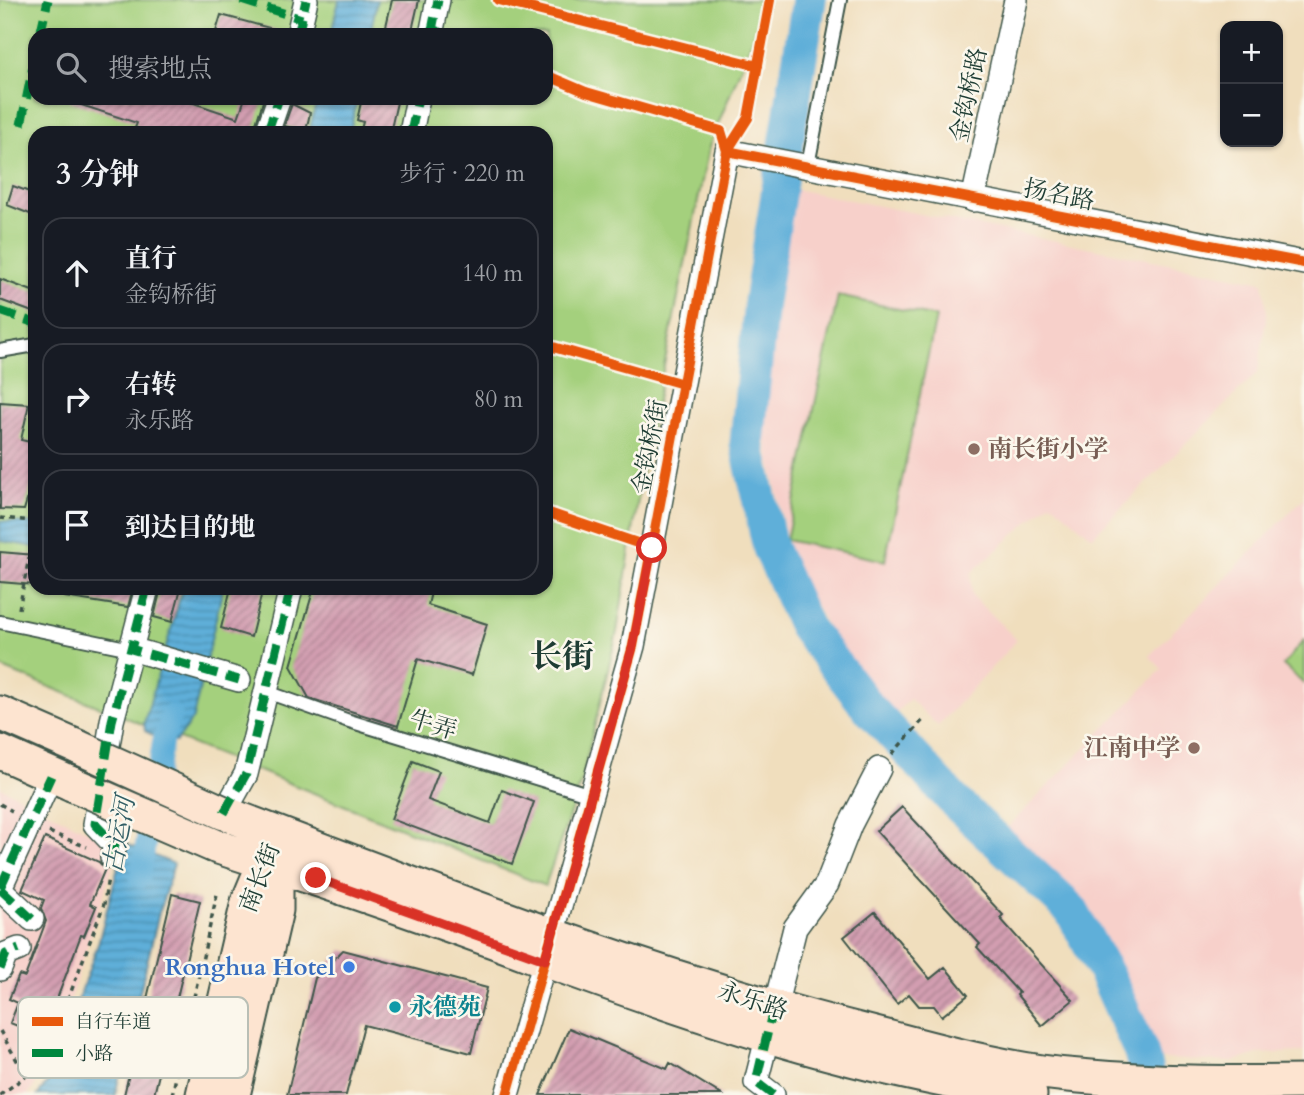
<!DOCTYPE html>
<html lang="zh">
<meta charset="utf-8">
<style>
:root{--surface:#171b24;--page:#20242c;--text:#f1f3f6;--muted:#9ea1a6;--line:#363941}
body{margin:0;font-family:Cardo,"Noto Serif SC",serif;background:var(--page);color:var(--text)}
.controls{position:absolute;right:21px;top:21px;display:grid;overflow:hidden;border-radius:14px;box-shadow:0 2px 5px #0004}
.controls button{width:63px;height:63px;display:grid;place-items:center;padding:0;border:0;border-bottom:2px solid var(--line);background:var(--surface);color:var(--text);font:35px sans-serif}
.stop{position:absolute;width:21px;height:21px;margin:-16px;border:5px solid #d93025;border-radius:50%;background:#fff}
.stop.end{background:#d93025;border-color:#fff;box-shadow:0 2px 7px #0008}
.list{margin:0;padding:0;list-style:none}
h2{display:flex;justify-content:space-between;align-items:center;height:91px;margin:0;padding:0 28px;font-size:30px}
h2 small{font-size:23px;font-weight:400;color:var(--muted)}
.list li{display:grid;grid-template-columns:46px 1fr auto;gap:21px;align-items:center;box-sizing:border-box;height:112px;margin:0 14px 14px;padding:0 14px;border:2px solid var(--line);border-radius:21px}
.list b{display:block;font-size:26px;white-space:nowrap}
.list p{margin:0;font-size:23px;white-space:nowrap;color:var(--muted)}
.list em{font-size:23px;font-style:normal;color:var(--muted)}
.icon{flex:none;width:38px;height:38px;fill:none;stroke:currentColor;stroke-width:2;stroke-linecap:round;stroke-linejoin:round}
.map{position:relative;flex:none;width:1304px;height:1095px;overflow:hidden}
.search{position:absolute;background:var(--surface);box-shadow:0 2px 5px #0004;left:28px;top:28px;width:525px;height:77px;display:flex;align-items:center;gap:18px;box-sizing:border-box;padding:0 24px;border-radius:21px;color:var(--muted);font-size:26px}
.panel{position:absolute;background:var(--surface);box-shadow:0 2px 5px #0004;left:28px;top:126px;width:525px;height:469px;border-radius:21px}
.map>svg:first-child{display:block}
</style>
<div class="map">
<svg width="1304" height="1095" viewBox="0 0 1304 1095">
<defs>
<pattern id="water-rules" width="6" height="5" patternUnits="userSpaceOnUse" patternTransform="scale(1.75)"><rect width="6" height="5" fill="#5eafd9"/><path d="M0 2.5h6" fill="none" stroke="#4d90b1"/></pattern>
<pattern id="building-hatch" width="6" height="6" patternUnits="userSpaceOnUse" patternTransform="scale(1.75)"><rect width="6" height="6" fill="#d39eb1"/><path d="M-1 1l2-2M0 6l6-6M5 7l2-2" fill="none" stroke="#ab8291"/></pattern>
</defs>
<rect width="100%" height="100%" fill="#fbf7ec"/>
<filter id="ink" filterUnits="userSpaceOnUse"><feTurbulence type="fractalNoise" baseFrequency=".0143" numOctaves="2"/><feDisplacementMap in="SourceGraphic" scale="14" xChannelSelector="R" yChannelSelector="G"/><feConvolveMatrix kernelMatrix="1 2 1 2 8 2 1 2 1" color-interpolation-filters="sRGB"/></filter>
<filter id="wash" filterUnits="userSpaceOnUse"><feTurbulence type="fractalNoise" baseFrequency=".00686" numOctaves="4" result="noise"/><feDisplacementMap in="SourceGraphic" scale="28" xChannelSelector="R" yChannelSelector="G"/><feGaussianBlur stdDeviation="1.57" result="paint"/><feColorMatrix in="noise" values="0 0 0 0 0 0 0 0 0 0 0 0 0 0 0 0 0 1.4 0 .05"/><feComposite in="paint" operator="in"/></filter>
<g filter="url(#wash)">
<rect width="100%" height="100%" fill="#f0debd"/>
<!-- built -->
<path fill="#f7d0ca" d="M794 189 1263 282 1267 313 1258 372 1092 537 1051 502 971 573 972 596 1017 640 938 726 910 699 892 716 860 679 829 630 791 560 763 427Z
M1304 498V1052L1257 1054 1232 1062 1143 1058 1127 994 1087 922 1007 828 1162 669 1149 656Z
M0 787 119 847 49 1065 28 1095H0Z"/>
<!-- green -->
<path fill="#a4d07d" stroke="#628658" stroke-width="2" fill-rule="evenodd" d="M0 0H768L709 147 643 468 617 632 581 782 545 886 0 667ZM35 35H546V98H35ZM35 133H546V588H35Z
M838 296 936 317 885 561 786 540Z
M1304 640V684L1283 665Z"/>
<!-- water -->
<path fill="url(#water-rules)" stroke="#3e7686" stroke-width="2" d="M339 0H377L370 35H331Z
M317 98H357L350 133H309Z
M0 521 35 524V547L0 541Z
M183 588H223L193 718 176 742 163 740 145 731 144 723Z
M124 843 174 864 159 913 115 1095H38L50 1079 98 944Z"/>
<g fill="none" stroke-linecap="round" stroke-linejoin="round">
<!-- canal -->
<path stroke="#5eafd9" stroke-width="21" d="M140 878 163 740 172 714"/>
<!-- river -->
<path stroke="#5eafd9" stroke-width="35" d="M809 0 761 302 747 443 770 548 806 628 867 706 956 803 1071 910 1108 978 1141 1052 1152 1095"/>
</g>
<g id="blocks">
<!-- building -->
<path fill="url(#building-hatch)" d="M392 0H419L411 35H384Z
M221 15 277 30 276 35H215Z
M69 98H179L238 118 245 98H264L253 133H150L135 128 137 123 69 101Z
M362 98H398L390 133H360L363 122 357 120Z
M292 104 310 113 306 131 284 126Z
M13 186 35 194V216L7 205Z
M0 279 35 292V313L0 300Z
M0 402 29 404 21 440 35 443V475L24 510 0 509Z
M0 552 35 555V585L0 582Z
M65 588H133L128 607 64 597Z
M161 588H181L172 622 154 617Z
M231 588H263L251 637 221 628Z
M314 588H367L382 592 383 588H432L428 605 487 624 472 675 418 659 398 726 309 698 291 666Z
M413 761 439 771 428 800 490 823 502 790 534 802 512 864 391 819Z
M902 807 1003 915 1000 918 1073 1000 1042 1026 1017 995 1019 993 977 947 980 944 876 831Z
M45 838 99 862 105 869 90 904 96 907 84 936 81 935 43 1036 10 1023 18 1003 9 999 19 975 25 977 46 921 41 908 44 900 22 890Z
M172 894 200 901 154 1095H124Z
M875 912 930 979 945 967 968 995 942 1016 934 1006H919L909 994 897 1004 844 937Z
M343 950 487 988 471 1053 364 1025 346 1095H287L315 978Z
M569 1028 667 1069 670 1063 722 1095H540Z"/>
</g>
</g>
<g filter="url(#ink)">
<use href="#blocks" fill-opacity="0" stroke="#3e5549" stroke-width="2"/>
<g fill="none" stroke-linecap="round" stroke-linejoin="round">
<!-- lane casing -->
<g stroke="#3e5549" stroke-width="16">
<path id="lane" d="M808 165 840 0
M0 351 35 345
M0 622 131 649
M264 691 346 720 591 795"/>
</g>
<!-- street casing -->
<g stroke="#3e5549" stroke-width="26">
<path id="street" d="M298 35 306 0
M431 35 438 0
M267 133 279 98
M411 133 418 98
M973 200 1016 0
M147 588 131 649 239 680
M224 813 246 774 291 588
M112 857 115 845 95 824 112 721 131 649
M0 888 51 776
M0 889 32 919
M0 969 6 954 19 949
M507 1095 633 646 727 151 1304 263
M773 1095 756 1082 795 928 827 884 850 825 879 769"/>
</g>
<!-- secondary casing -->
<g stroke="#3e5549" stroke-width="37">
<path id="secondary" d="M0 713 80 748
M0 752 72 784
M224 813C438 894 653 979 875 1034 941 1051 1010 1071 1079 1076 1154 1083 1229 1083 1304 1082
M215 846C321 880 427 916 531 955 694 1015 857 1071 1030 1095
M203 1095 248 902 273 842
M233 1095 276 910V849"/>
</g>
<!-- path -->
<path stroke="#3e5549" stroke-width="3.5" stroke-dasharray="5 5" stroke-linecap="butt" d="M0 518 35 521
M19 609 35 527
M892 754 923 720
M0 804 12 811
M49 832 87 847
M0 1031 26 1076
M0 1095 26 1076 52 1042 104 904 108 877
M172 1095 217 894"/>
<!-- lane -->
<use href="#lane" stroke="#fff" stroke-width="12"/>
<!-- street -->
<use href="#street" stroke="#fff" stroke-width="23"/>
<!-- secondary -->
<use href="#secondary" stroke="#fde4d0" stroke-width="33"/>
<!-- secondary-bridge casing -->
<g stroke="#3e5549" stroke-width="37" stroke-linecap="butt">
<path id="secondary-bridge" d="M80 748 224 813
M72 784 215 846"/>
</g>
<!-- secondary-bridge -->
<use href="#secondary-bridge" stroke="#fde4d0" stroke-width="33"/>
<!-- quiet -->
<path stroke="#00873e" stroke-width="9" stroke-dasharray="18 9" stroke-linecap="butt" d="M241 0 302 19
M432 29 446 35
M40 35 48 0
M298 35 306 0
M431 35 438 0
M21 125 35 57
M267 133 279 98
M411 133 418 98
M0 311 35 323
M147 588 131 649 239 680
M224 813 246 774 291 588
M112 857 115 845 95 824 112 721 131 649
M0 888 51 776
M0 889 32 919
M0 969 6 954 19 949
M773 1095 756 1082 773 1009"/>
<!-- cycleway casing -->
<g stroke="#fbf7ec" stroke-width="15">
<path id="cycleway" d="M498 0 758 66
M546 75 586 92 721 131 727 151
M727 151 1304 263
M546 345 683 384
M546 512 652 548
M507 1095 633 646 727 151 748 118 770 0"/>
</g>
<!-- cycleway -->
<use href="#cycleway" stroke="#e8590c" stroke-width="10"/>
</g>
</g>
<g fill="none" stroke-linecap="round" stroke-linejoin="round" filter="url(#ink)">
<!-- route -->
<path stroke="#d93025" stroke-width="9" d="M316 878 545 960 633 646 652 548"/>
</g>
<!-- markers -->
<g fill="#8d6e63" stroke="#fbf7ec" stroke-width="2.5">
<circle cx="974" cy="449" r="7"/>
<circle cx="1194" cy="748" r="7"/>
</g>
<circle fill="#3f7fe0" stroke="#fbf7ec" stroke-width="2.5" cx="349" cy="967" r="7"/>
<circle fill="#0f9aa8" stroke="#fbf7ec" stroke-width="2.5" cx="395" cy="1007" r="7"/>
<g text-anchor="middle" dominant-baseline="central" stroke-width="5" stroke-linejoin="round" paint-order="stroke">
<!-- street labels -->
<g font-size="24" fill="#1f3d34" stroke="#fbf7ec">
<text transform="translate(969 95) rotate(-78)">金钩桥路</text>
<text transform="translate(1059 195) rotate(11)">扬名路</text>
<text transform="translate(650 447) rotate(-79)">金钩桥街</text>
<text transform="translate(433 725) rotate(17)">牛弄</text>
<text transform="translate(260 878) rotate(-69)">南长街</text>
<text transform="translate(753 1001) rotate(18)">永乐路</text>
</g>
<!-- education labels -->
<g font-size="24" font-weight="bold" fill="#785e54" stroke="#fbf7ec" text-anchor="start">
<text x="988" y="449">南长街小学</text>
<text x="1180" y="748" text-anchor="end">江南中学</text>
</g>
<!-- shop labels -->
<g font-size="24" font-weight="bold" fill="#366cbe" stroke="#fbf7ec" text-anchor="end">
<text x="335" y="967">Ronghua Hotel</text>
</g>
<!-- culture labels -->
<g font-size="24" font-weight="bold" fill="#0d838f" stroke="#fbf7ec" text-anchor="start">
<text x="409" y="1007">永德苑</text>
</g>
<!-- water labels -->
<g font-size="26" font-style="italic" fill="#325f66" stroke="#fbf7ec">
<text transform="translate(119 835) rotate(-80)">古运河</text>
</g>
<!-- district labels -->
<g font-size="32" font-weight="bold" fill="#1f3d34" stroke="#fbf7ec">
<text x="562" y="657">长街</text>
</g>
</g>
<!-- legend -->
<rect x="18" y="997" width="230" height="81" rx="10" fill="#fbf7ec" stroke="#b9bfb5" stroke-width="2"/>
<rect x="32" y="1017" width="31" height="9" fill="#e8590c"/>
<rect x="32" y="1049" width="31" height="8" fill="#00873e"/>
<g font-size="19" fill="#1f3d34">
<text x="75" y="1028">自行车道</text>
<text x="75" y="1060">小路</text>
</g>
</svg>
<div class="controls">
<button>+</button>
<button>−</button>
</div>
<div class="stop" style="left:652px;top:548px"></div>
<div class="stop end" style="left:316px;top:878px"></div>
<div class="search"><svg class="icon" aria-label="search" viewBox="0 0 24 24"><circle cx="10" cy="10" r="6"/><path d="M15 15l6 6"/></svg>搜索地点</div>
<section class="panel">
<h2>3 分钟<small>步行 · 220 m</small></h2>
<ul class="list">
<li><svg class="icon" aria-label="ahead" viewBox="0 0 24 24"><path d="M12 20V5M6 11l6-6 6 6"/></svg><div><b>直行</b><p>金钩桥街</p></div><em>140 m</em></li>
<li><svg class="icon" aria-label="right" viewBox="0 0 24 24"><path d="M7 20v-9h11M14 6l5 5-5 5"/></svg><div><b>右转</b><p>永乐路</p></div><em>80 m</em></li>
<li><svg class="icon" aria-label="arrive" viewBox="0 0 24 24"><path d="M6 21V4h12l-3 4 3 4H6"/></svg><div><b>到达目的地</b></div></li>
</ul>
</section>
</div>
